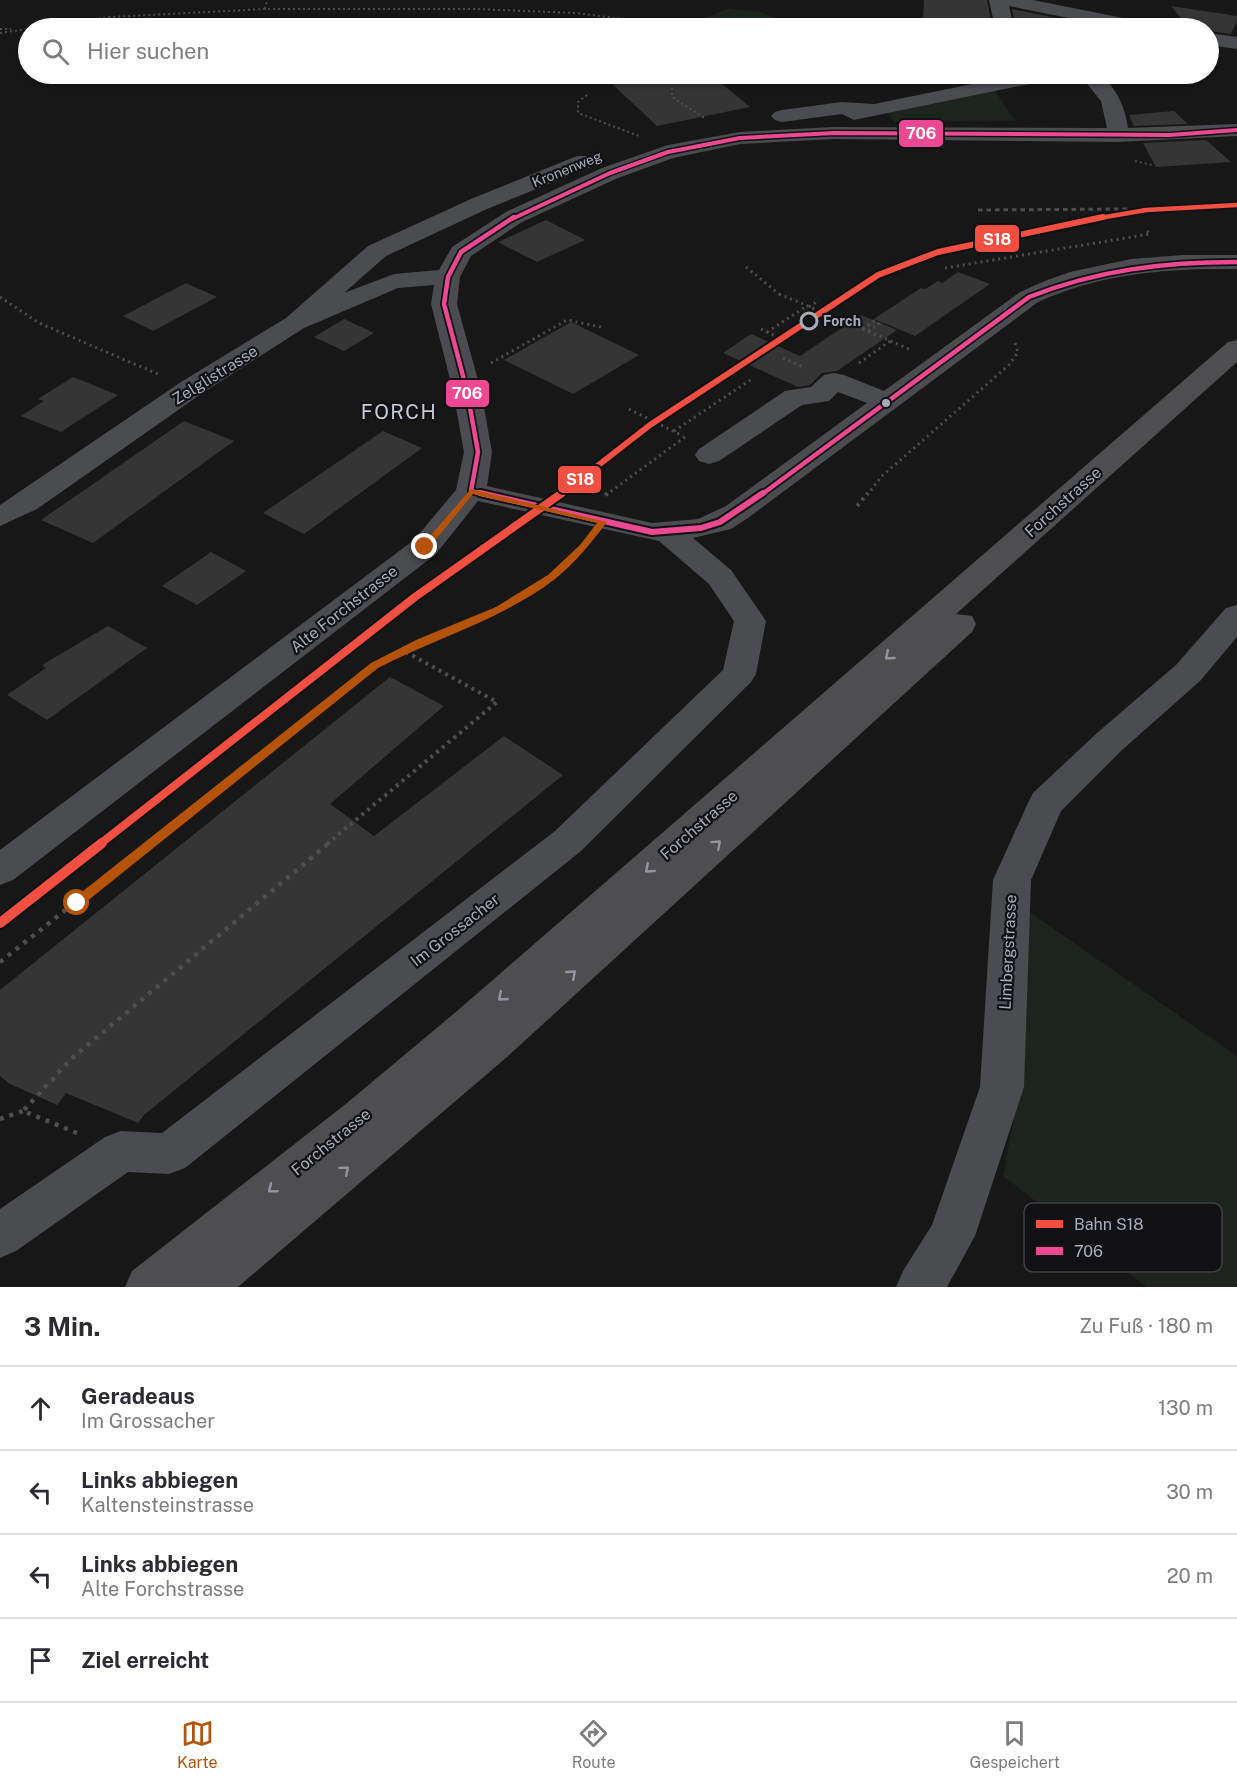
<!DOCTYPE html>
<html lang="de">
<meta charset="utf-8">
<style>
:root{--surface:#fff;--page:#f2f2f3;--text:#2b2b33;--muted:#7c7c81;--line:#e1e1e2;--accent:#b45309}
body{margin:0;font-family:"Public Sans",sans-serif;background:var(--page);color:var(--text)}
.stop{position:absolute;width:18px;height:18px;margin:-14px;border:4px solid #b45309;border-radius:50%;background:#fff}
.stop.end{background:#b45309;border-color:#fff;box-shadow:0 2px 6px #0008}
.list{margin:0;padding:0;list-style:none}
h2{display:flex;justify-content:space-between;align-items:center;height:78px;margin:0;padding:0 24px;font-size:26px}
h2 small{font-size:20px;font-weight:400;color:var(--muted)}
.list li{display:grid;grid-template-columns:39px 1fr auto;gap:18px;align-items:center;box-sizing:border-box;height:84px;padding:0 24px;border-top:2px solid var(--line)}
.list b{display:block;font-size:22px;white-space:nowrap}
.list p{margin:0;font-size:20px;white-space:nowrap;color:var(--muted)}
.list em{font-size:20px;font-style:normal;color:var(--muted)}
.icon{flex:none;width:33px;height:33px;fill:none;stroke:currentColor;stroke-width:2;stroke-linecap:round;stroke-linejoin:round}
.map{position:relative;flex:none;width:1237px;height:1287px;overflow:hidden}
.search{position:absolute;background:var(--surface);box-shadow:0 2px 4px #0004;left:18px;right:18px;top:18px;height:66px;display:flex;align-items:center;gap:15px;box-sizing:border-box;padding:0 21px;border-radius:33px;color:var(--muted);font-size:22px}
.sheet{height:414px;background:var(--surface)}
nav{display:flex;justify-content:space-around;align-items:center;box-sizing:border-box;height:84px;border-top:2px solid var(--line);background:var(--surface);font-size:16px;color:var(--muted)}
nav a{display:grid;justify-items:center;gap:3px}
nav .on{color:var(--accent)}
.map>svg:first-child{display:block}
</style>
<div class="map">
<svg width="1237" height="1287" viewBox="0 0 1237 1287">
<rect width="100%" height="100%" fill="#171717"/>
<!-- green -->
<path fill="#1d241e" d="M728 8 760 12 781 21 777 28H734L705 23 704 19Z
M995 91 1015 121 894 122 888 113Z
M1028 911 1237 1056V1287H1147L1003 1176 1018 1096Z"/>
<!-- building -->
<path fill="#353536" d="M924 0H987L992 26 923 21Z
M1171 6 1237 16V20L1231 34 1209 31V28H1189Z
M1012 9 1061 19 1068 28H1016Z
M660 74H710L750 107 657 126 612 84Z
M1174 111 1188 124 1134 126 1129 115Z
M1206 140 1231 162 1156 167 1143 143Z
M546 220 585 240 537 262 498 242Z
M958 272 990 284 915 336 874 319 921 288 925 289 938 281 942 283Z
M186 283 217 297 153 331 123 316Z
M861 315 897 330 837 371 822 373 810 385 798 387 723 353 751 334 800 356Z
M344 319 374 333 344 351 314 337Z
M571 322 639 355 573 394 504 360Z
M73 377 118 395 61 432 21 416 44 401 38 399Z
M184 421 234 441 93 543 41 520Z
M383 431 422 448 304 534 263 513Z
M211 552 246 571 197 605 162 586Z
M108 626 147 648 47 720 7 695 46 668 42 665Z
M390 677 444 706 330 804 374 836 504 736 563 775 144 1115 138 1123 66 1093 57 1105 10 1084 0 1076V990Z"/>
<g fill="none" stroke-linecap="round" stroke-linejoin="round">
<!-- path-far3 -->
<path stroke="#4d4e52" stroke-width="2" stroke-dasharray="2 3" stroke-linecap="butt" d="M265 9 267 0
M29 28 110 17 265 9H476L575 13 697 28
M694 28C720 20 743 12 767 28
M0 29H11
M0 33 28 29
M672 88V97L706 119
M587 95 578 102V113L639 136
M1135 161 1152 165"/>
<!-- path-far2 -->
<path stroke="#4d4e52" stroke-width="3" stroke-dasharray="2 4" stroke-linecap="butt" d="M746 267 779 294
M945 268 1150 234 1146 230
M0 297 39 323 160 375
M809 307 819 300
M853 325 863 318
M761 329 775 336
M863 329 911 350
M863 329 874 321 879 324 868 331
M767 332 807 306
M783 358 805 368
M491 363 567 320 601 327
M859 363 890 341
M629 409 683 436
M674 431 752 379
M606 495 685 437
M867 495 882 476 1009 365 1018 352 1014 340"/>
<!-- path-far1 -->
<path stroke="#4d4e52" stroke-width="4" stroke-dasharray="3 4.5" stroke-linecap="butt" d="M605 495 608 493
M857 506 868 493
M148 844 374 665 515 601 565 566 586 544
M327 844 497 702 404 651"/>
<!-- path -->
<path stroke="#4d4e52" stroke-width="4.5" stroke-dasharray="4 6" stroke-linecap="butt" d="M0 962 150 843
M0 1119 23 1111
M77 1133 23 1111 71 1059 329 843"/>
<!-- minor -->
<path fill="#4b4c50" fill-rule="evenodd" d="M989 0H1033L1143 22 1153 28H1118L1009 6 1014 28H995Z
M1208 33 1237 37V49L1208 45Z
M1022 74H1059L1056 78 1049 80 854 120 842 114 782 122 775 120 771 116 775 112 782 110 842 102 874 104Z
M1079 74H1100C1117 89 1125 106 1128 128L1237 124V136L1118 142 834 139 740 144 673 158 618 178 522 222 471 256 460 277 457 304 481 391 492 452 487 486 652 523 698 519 726 506 867 403 838 392 829 401 802 405 719 461 709 464 699 461 695 455 699 449 785 391 811 387 824 375 834 373 844 375 884 391 1020 292 1045 281 1070 272 1131 259 1183 255H1237V269C1167 268 1102 273 1038 302L748 518 731 529 693 538 731 570 766 621 756 674 751 682 581 851 185 1168 169 1174 128 1172 16 1251 0 1258V1209L105 1137 121 1131 162 1133 555 831 723 670 734 621 709 584 659 541 478 501 436 554 13 880 0 885V850L414 540 456 490 464 452 453 391 431 304 434 285 398 288 304 328 201 394 37 509 0 526V505L181 382 286 318 368 246 471 199 577 156H593L596 161 593 166 487 209 386 256 344 293 394 274 439 270 452 247 506 212 602 168 668 145 740 132 834 127 1107 128 1101 101Z
M1237 605V637L1200 681 1121 751 1061 811 1031 880 1024 1087 975 1236 947 1287H896L903 1271 932 1225 980 1087 993 880 1028 803 1033 793 1097 733 1176 665 1226 608Z"/>
<!-- highway -->
<path fill="#4e4e51" fill-rule="evenodd" d="M1237 340V362L956 614 972 616 976 624 972 632 507 1057 238 1287H125L132 1271 347 1103 457 1011 1228 342Z"/>
<!-- rail -->
<path stroke="#4b4c4f" stroke-width="3" stroke-dasharray="4.5 4" stroke-linecap="butt" d="M978 210 1128 209"/>
<!-- path-bridge -->
<path stroke="#4d4e52" stroke-width="3" stroke-dasharray="2 4" stroke-linecap="butt" d="M779 294 868 331"/>
<!-- bus-1-far2 casing -->
<g stroke="#111113" stroke-width="7">
<path id="bus-1-far2" d="M512 219 610 173 668 152 740 138 834 133 1170 135 1237 130"/>
</g>
<!-- bus-1-far1 casing -->
<g stroke="#111113" stroke-width="8">
<path id="bus-1-far1" d="M487 495 471 491 478 452 467 391 444 304 448 277 461 252 514 217
M761 495 1029 297C1097 270 1164 262 1237 262"/>
</g>
<!-- bus-1 casing -->
<g stroke="#111113" stroke-width="10">
<path id="bus-1" d="M480 493 652 532 701 528 720 522 763 493"/>
</g>
<!-- bus-1-far2 -->
<use href="#bus-1-far2" stroke="#ed4892" stroke-width="4"/>
<!-- bus-1-far1 -->
<use href="#bus-1-far1" stroke="#ed4892" stroke-width="4.5"/>
<!-- bus-1 -->
<use href="#bus-1" stroke="#ed4892" stroke-width="6"/>
<!-- rail-1-far3 casing -->
<g stroke="#111113" stroke-width="8">
<path id="rail-1-far3" d="M1094 219 1146 210 1237 205"/>
</g>
<!-- rail-1-far2 casing -->
<g stroke="#111113" stroke-width="10">
<path id="rail-1-far2" d="M560 495 650 425 878 275 938 252 1103 217"/>
</g>
<!-- rail-1-far1 casing -->
<g stroke="#111113" stroke-width="12">
<path id="rail-1-far1" d="M100 844 415 597 562 493"/>
</g>
<!-- rail-1 casing -->
<g stroke="#111113" stroke-width="14">
<path id="rail-1" d="M0 923 102 843"/>
</g>
<!-- rail-1-far3 -->
<use href="#rail-1-far3" stroke="#f04f42" stroke-width="4.5"/>
<!-- rail-1-far2 -->
<use href="#rail-1-far2" stroke="#f04f42" stroke-width="6"/>
<!-- rail-1-far1 -->
<use href="#rail-1-far1" stroke="#f04f42" stroke-width="8"/>
<!-- rail-1 -->
<use href="#rail-1" stroke="#f04f42" stroke-width="10"/>
</g>
<!-- one-way arrows -->
<defs><path id="oneway-chevron" d="M-2-3.5L2.5 0L-2 3.5" fill="none" stroke-width="1.6" stroke-linecap="round" stroke-linejoin="round" transform="scale(1.5)"/></defs>
<g stroke="#92959e">
<use href="#oneway-chevron" transform="translate(889 656) rotate(139)"/>
<use href="#oneway-chevron" transform="translate(717 844) rotate(-42)"/>
<use href="#oneway-chevron" transform="translate(649 869) rotate(139)"/>
<use href="#oneway-chevron" transform="translate(572 974) rotate(-41)"/>
<use href="#oneway-chevron" transform="translate(502 997) rotate(139)"/>
<use href="#oneway-chevron" transform="translate(345 1170) rotate(-40)"/>
<use href="#oneway-chevron" transform="translate(272 1189) rotate(141)"/>
</g>
<!-- route -->
<path fill="#b45309" d="M471 489 607 522C592 542 575 563 555 579 503 619 436 638 378 668L81 906H73V899L371 663 416 640 496 607 548 575 580 545 597 523 473 494 428 549H422V545Z"/>
<!-- markers -->
<circle fill="#111113" stroke="#a8adb8" stroke-width="3" cx="809" cy="321" r="8"/>
<circle fill="#a8adb8" stroke="#111113" stroke-width="2" cx="886" cy="403" r="5"/>
<g text-anchor="middle" dominant-baseline="central" stroke-width="4.5" stroke-linejoin="round" paint-order="stroke">
<!-- far-street labels -->
<g font-size="14" fill="#a8adb8" stroke="#111113">
<text transform="translate(567 169) rotate(-22)">Kronenweg</text>
</g>
<!-- far-stop labels -->
<g font-size="14" font-weight="bold" fill="#a8adb8" stroke="#111113" text-anchor="start">
<text x="823" y="321">Forch</text>
</g>
<!-- street labels -->
<g font-size="16" fill="#a8adb8" stroke="#111113">
<text transform="translate(215 375) rotate(-32)">Zelglistrasse</text>
<text transform="translate(1063 502) rotate(-42)">Forchstrasse</text>
<text transform="translate(344 609) rotate(-38)">Alte Forchstrasse</text>
<text transform="translate(699 825) rotate(-41)">Forchstrasse</text>
<text transform="translate(455 930) rotate(-38)">Im Grossacher</text>
<text transform="translate(1008 952) rotate(-87)">Limbergstrasse</text>
<text transform="translate(331 1142) rotate(-39)">Forchstrasse</text>
</g>
<!-- quarter labels -->
<g font-size="20" letter-spacing="1.5" fill="#c9ccd4" stroke="#111113">
<text x="399" y="412">FORCH</text>
</g>
</g>
<!-- legend -->
<rect x="1024" y="1203" width="198" height="69" rx="9" fill="#111113" stroke="#3e4045" stroke-width="1.5"/>
<rect x="1036" y="1220" width="27" height="8" fill="#f04f42"/>
<rect x="1036" y="1247" width="27" height="8" fill="#ed4892"/>
<g font-size="16" fill="#a8adb8">
<text x="1074" y="1230">Bahn S18</text>
<text x="1074" y="1257">706</text>
</g>
<g stroke="#111113" stroke-width="2">
<rect x="898" y="119" width="46" height="29" rx="6" fill="#ed4892"/>
<rect x="974" y="224" width="46" height="29" rx="6" fill="#f04f42"/>
<rect x="445" y="379" width="45" height="29" rx="6" fill="#ed4892"/>
<rect x="557" y="465" width="45" height="29" rx="6" fill="#f04f42"/>
</g>
<g font-size="16" text-anchor="middle" font-weight="bold" fill="#fff">
<text x="921" y="139">706</text>
<text x="997" y="245">S18</text>
<text x="467" y="399">706</text>
<text x="580" y="485">S18</text>
</g>
</svg>
<div class="stop" style="left:77px;top:903px"></div>
<div class="stop end" style="left:425px;top:547px"></div>
<div class="search"><svg class="icon" aria-label="search" viewBox="0 0 24 24"><circle cx="10" cy="10" r="6"/><path d="M15 15l6 6"/></svg>Hier suchen</div>
</div>
<section class="sheet">
<h2>3 Min.<small>Zu Fuß · 180 m</small></h2>
<ul class="list">
<li><svg class="icon" aria-label="ahead" viewBox="0 0 24 24"><path d="M12 20V5M6 11l6-6 6 6"/></svg><div><b>Geradeaus</b><p>Im Grossacher</p></div><em>130 m</em></li>
<li><svg class="icon" aria-label="left" viewBox="0 0 24 24"><path d="M17 20v-9H6M10 6l-5 5 5 5"/></svg><div><b>Links abbiegen</b><p>Kaltensteinstrasse</p></div><em>30 m</em></li>
<li><svg class="icon" aria-label="left" viewBox="0 0 24 24"><path d="M17 20v-9H6M10 6l-5 5 5 5"/></svg><div><b>Links abbiegen</b><p>Alte Forchstrasse</p></div><em>20 m</em></li>
<li><svg class="icon" aria-label="arrive" viewBox="0 0 24 24"><path d="M6 21V4h12l-3 4 3 4H6"/></svg><div><b>Ziel erreicht</b></div></li>
</ul>
</section>
<nav>
<a class="on"><svg class="icon" aria-label="map" viewBox="0 0 24 24"><path d="M3 6l6-2 6 2 6-2v14l-6 2-6-2-6 2zM9 4v14M15 6v14"/></svg>Karte</a>
<a><svg class="icon" aria-label="directions" viewBox="0 0 24 24"><path d="M12 3l9 9-9 9-9-9zM9 14v-3h6M13 9l2 2-2 2"/></svg>Route</a>
<a><svg class="icon" aria-label="saved" viewBox="0 0 24 24"><path d="M7 4h10v16l-5-4-5 4z"/></svg>Gespeichert</a>
</nav>
